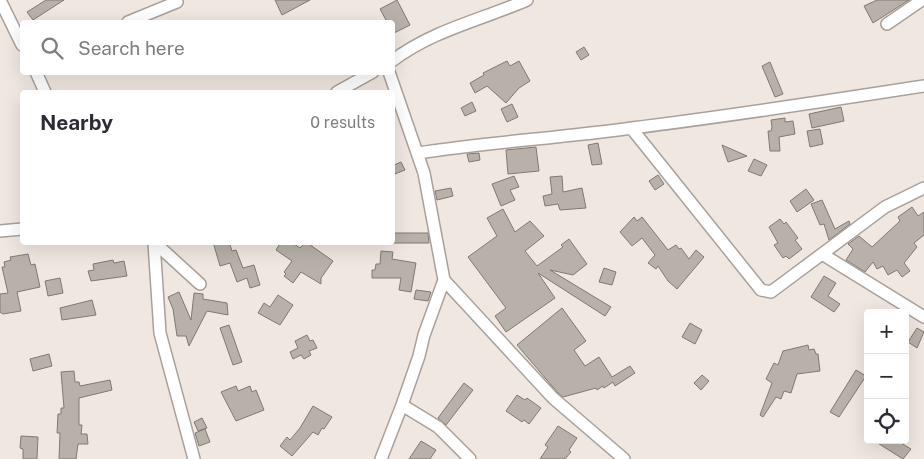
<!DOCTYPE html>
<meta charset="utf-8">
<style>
:root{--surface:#fff;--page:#f2f2f3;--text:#2b2b33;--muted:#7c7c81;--line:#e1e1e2}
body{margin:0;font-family:"Public Sans",sans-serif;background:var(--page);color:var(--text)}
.controls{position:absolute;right:15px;bottom:15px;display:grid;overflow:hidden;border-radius:5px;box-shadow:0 5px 20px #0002}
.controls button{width:45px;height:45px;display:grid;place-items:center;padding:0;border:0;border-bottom:1px solid var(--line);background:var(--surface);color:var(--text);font:25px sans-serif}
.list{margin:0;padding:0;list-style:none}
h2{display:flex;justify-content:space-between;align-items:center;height:65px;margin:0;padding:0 20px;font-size:21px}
h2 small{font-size:16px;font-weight:400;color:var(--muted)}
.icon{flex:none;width:28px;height:28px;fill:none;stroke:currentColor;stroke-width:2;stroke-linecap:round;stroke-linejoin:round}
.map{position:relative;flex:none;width:924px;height:459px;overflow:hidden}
.search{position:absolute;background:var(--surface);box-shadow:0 5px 20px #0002;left:20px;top:20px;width:375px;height:55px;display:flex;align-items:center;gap:12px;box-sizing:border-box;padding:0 18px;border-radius:5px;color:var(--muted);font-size:19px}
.panel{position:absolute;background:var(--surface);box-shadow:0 5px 20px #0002;left:20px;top:90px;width:375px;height:155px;border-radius:5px}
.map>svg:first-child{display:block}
</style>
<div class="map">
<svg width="924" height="459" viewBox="0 0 924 459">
<rect width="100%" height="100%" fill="#f1e7e1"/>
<!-- building -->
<path fill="#b8b1a9" stroke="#807972" d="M46 0H64L33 20 27 12Z
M275 0H310L282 15Z
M397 0 410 25 392 34V22H387L380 9Z
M877 0H909L873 23 864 6Z
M584 47 589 55 581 60 576 52Z
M507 61 510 66 519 61 530 81 519 88 506 103 487 86 475 93 470 83 484 75 483 73Z
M770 62 783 94 775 97 762 66Z
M472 102 476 111 465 116 461 108Z
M512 104 518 117 507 122 501 109Z
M841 107 844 121 812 128 809 114Z
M785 118V122L793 121 795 134 779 137 780 151H770L768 131H771L772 127 771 120Z
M820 129 823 144 810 147 807 131Z
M598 143 602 164 592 165 588 145Z
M722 145 747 156 728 162Z
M536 147 539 171 508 174 506 150Z
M479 153 480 160 469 162 467 154Z
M754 159 767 165 761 176 748 171Z
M401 162 405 170 392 175V166Z
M658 175 664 184 655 190 649 181Z
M514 176 519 187 510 190 515 200 501 206 492 184Z
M562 176 563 192 582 188 586 208 560 210 558 204 545 206 543 196 552 194 550 177Z
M451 188 453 196 437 200 435 191Z
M806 189 814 200 797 212 790 201Z
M822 200 835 229 849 221 850 224 829 240 824 224 820 225 811 204Z
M912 207 918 216 924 212V235L914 243 917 247 904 263 910 271 902 277 897 270 888 275 883 266 877 269 873 262 865 272 846 260 853 249 848 244 859 236 872 247 900 221 898 217Z
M503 209 515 232 530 221 544 236 525 251 537 266 563 247 561 245 569 239 587 264 573 275 550 270 611 307 605 316 538 273 555 298 506 332 495 316 506 308 468 257 497 236 487 218Z
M634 217 637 221 642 217 668 250 676 245 679 249 681 248 689 259 696 250 704 257 677 289 668 281 658 266 656 269 648 263 655 255 642 238 632 246 620 232Z
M780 219 784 224 786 222 798 238 795 240 802 249 789 259 786 256 783 258 774 245 778 243 769 227Z
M393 233H428L429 243H393Z
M213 242H229L232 251 236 250 243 268 254 265 260 285 250 288 247 278 237 282 230 263 220 266Z
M281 242H291L300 248 306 242 333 261 321 278V284L301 272 293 283 284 276 286 274 284 272 292 261 276 250Z
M381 251 393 252 392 259 416 263 411 292 399 290 401 278H372V270H375L376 264H380Z
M28 254 31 265 35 264 40 287 17 292 21 311 3 314 0 312V294L8 293 2 267H5L4 262 11 260 10 257Z
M113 260 114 263 124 261 127 276 91 281 88 271 94 270 93 264Z
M604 268 616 272 612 285 599 282Z
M824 276 836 283 828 296 840 304 834 312 811 297Z
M60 278 63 293 48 296 45 281Z
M416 290 431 292 428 301 414 299Z
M179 292 191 320 194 293 203 294V299L227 303 228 315 207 311 189 346 186 336H177L173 309 168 297Z
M278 295 293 305 280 325 258 313 264 303 270 307Z
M92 300 96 315 62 320 60 308Z
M562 308 586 341 574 350 585 366 599 357 612 377 630 366 635 373 615 386 613 382 604 388 603 386 597 390 596 388 563 397 558 393 517 345Z
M690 323 702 330 695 344 682 337Z
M229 325 242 362 233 365 220 328Z
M917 328 924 332 917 348 908 342Z
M307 335 310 341 313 340 317 348 309 351 311 355 304 359 301 355 293 359 290 352 298 348 295 341Z
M808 345 809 350 814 349 816 354H818L820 371 797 374 791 393 784 391 781 399 776 397 763 417 760 415 772 383 766 379 774 363 778 365 783 351Z
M49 354 52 366 33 371 30 359Z
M856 370 866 376 839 417 830 412Z
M74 371 75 382H79L80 386 110 380 112 390 79 398V425H82L81 434H87L88 444H78L76 459H59L60 433H57L58 414H61V408H64L61 372Z
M702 375 709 381 701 390 694 383Z
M464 383 473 390 446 425 438 418Z
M236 386 238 391 250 386 252 392 256 390 264 410 236 421 221 392Z
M517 395 525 400 527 398 541 408 529 424 524 420 522 422 506 411Z
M313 406 332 417 324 429 322 428 318 435 313 432 292 456 280 446 287 437 290 440 300 428Z
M202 418 207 428 198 431 194 422Z
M558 426 577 438 569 450 571 452 565 459H540L548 447 545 445Z
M205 429 210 442 199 446 195 433Z
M21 436 38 437 37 459H23V449L20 448Z
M873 440H896L911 449 903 459Z
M421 441 436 450 430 459H409Z"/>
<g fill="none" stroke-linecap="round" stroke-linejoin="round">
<!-- minor casing -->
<g stroke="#a9a09a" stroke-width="14">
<path id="minor" d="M0 0 22 45
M128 22 177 2
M887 24 922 0
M392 61C433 30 481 20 527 0
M36 72 45 92
M389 72 424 173 444 280 553 398 624 459
M337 92 373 72
M632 129 761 290 771 292 885 207 924 188
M418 153C489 142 561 138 632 128 730 116 827 101 924 86
M0 231 22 229
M154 242 200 284
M154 243 160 333 194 459
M822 254 924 317
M402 405 438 427 470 459
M381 459 402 405 419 356 424 335 444 280"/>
</g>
<!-- minor -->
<use href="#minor" stroke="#fff" stroke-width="11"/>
</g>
</svg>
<div class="controls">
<button>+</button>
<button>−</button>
<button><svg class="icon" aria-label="locate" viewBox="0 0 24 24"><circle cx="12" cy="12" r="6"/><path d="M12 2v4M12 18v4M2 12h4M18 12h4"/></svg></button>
</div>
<div class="search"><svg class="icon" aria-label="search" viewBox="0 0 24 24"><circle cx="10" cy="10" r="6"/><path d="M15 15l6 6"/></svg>Search here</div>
<section class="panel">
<h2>Nearby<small>0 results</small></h2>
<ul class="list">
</ul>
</section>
</div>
